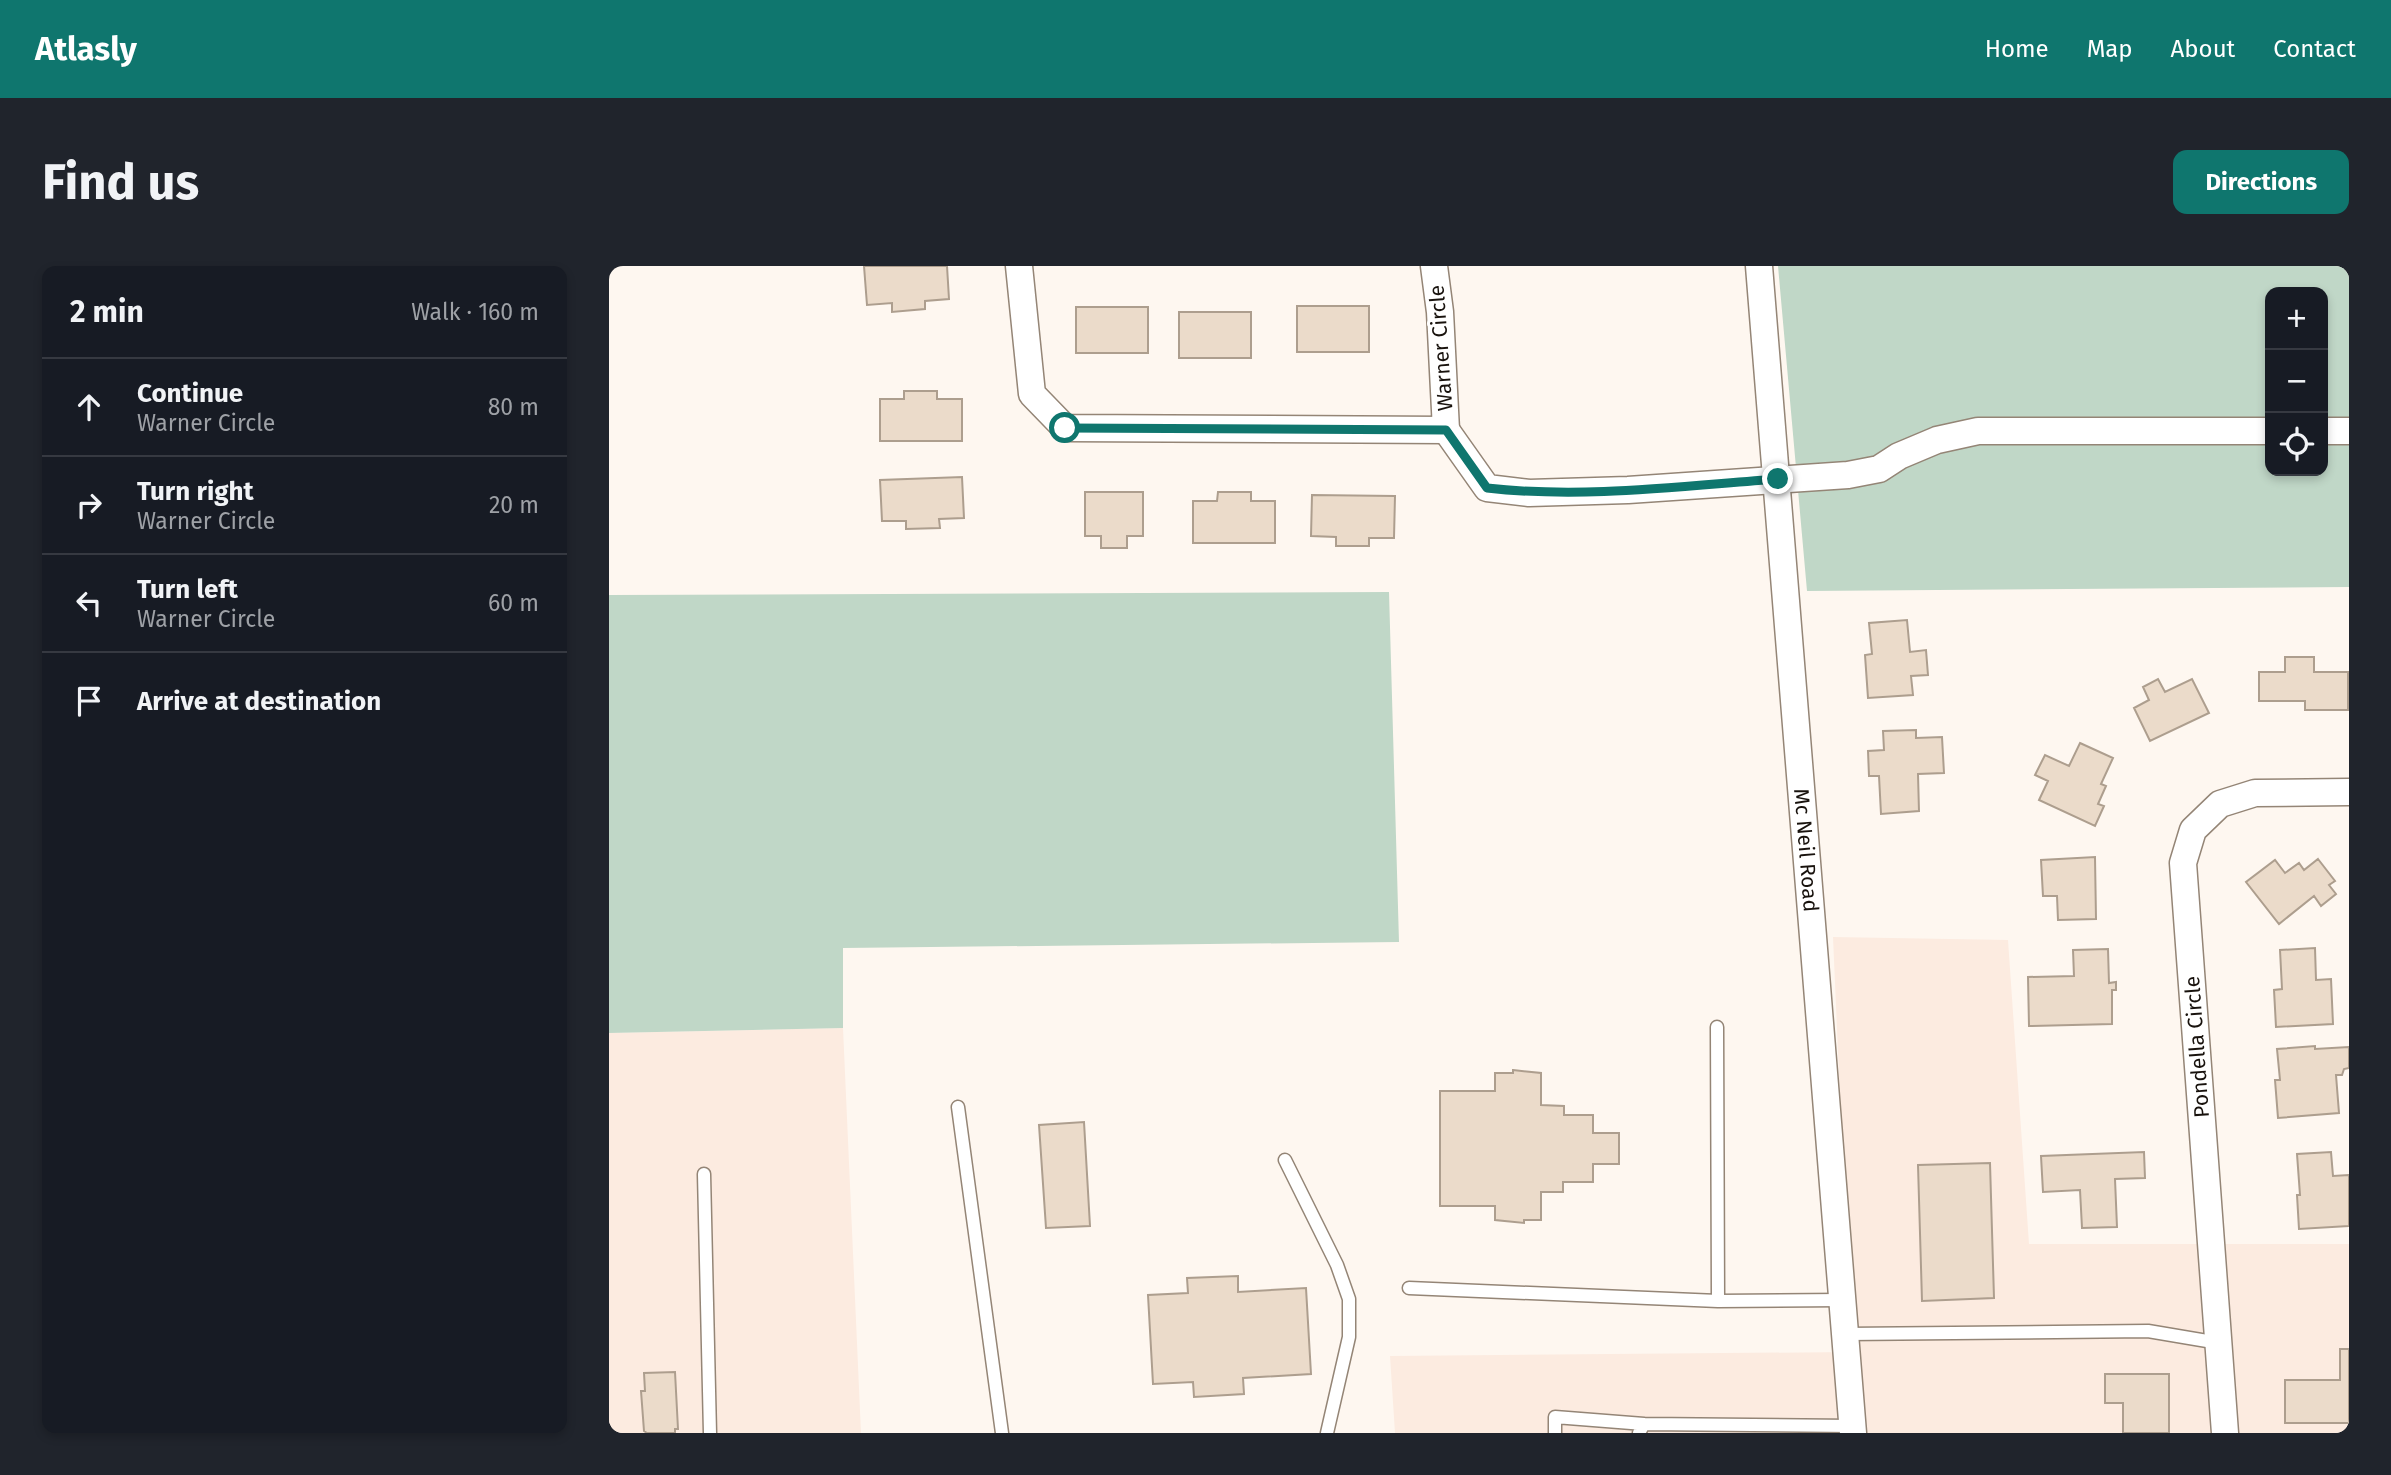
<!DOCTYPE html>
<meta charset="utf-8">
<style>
:root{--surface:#171b24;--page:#20242c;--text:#f1f3f6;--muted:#9ea1a6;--line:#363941;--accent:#0f766e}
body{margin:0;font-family:"Fira Sans",sans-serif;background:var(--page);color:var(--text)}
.controls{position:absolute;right:21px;top:21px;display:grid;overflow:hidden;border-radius:14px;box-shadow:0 4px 10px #0003}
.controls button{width:63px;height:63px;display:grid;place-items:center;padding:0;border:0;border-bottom:2px solid var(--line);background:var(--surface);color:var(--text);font:35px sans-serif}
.stop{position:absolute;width:21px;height:21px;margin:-16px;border:5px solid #0f766e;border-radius:50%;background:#fff}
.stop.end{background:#0f766e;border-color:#fff;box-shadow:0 2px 7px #0008}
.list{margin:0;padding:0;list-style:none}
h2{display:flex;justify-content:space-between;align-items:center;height:91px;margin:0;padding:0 28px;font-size:30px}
h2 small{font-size:23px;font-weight:400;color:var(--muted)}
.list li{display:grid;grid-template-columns:46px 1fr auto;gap:21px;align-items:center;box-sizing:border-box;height:98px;padding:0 28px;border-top:2px solid var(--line)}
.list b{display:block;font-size:26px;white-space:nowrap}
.list p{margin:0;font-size:23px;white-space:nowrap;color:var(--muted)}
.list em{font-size:23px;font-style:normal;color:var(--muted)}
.icon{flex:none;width:38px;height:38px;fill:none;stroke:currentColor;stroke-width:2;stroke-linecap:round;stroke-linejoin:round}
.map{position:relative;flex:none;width:1740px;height:1167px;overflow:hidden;border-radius:14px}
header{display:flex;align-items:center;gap:42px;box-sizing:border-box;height:98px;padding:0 35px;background:var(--accent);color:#fff}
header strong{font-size:33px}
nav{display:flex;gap:38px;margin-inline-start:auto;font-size:24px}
.intro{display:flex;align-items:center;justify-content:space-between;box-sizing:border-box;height:168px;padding:0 42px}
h1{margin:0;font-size:49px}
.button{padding:18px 32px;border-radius:14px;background:var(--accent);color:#fff;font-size:24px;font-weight:700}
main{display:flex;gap:42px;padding:0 42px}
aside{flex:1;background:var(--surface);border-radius:14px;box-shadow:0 4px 10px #0003}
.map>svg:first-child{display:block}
</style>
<header>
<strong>Atlasly</strong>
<nav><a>Home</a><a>Map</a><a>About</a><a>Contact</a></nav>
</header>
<div class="intro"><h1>Find us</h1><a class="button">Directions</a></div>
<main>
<aside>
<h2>2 min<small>Walk · 160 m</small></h2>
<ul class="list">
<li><svg class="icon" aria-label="ahead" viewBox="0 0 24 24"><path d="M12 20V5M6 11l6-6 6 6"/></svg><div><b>Continue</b><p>Warner Circle</p></div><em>80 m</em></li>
<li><svg class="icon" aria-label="right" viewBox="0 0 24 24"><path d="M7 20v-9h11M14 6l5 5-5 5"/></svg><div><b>Turn right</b><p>Warner Circle</p></div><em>20 m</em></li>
<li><svg class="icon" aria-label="left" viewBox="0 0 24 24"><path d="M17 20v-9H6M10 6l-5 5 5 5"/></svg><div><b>Turn left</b><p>Warner Circle</p></div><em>60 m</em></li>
<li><svg class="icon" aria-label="arrive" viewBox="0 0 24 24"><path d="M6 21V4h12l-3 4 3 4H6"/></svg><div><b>Arrive at destination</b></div></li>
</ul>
</aside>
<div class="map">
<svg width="1740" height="1167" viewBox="0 0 1740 1167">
<rect width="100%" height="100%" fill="#fef7f0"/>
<!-- commercial -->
<path fill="#fcebe0" d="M1224 671 1399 674 1420 978H1740V1167H786L781 1090 1242 1086Z
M234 762 252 1167H0V767Z"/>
<!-- green -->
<path fill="#c0d7c7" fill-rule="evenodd" d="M1169 0H1740V321L1198 325ZM1661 26H1714V205H1661Z
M780 326 790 676 234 682V762L0 767V329Z"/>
<!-- building -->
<path fill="#ebdbca" stroke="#ad9e8e" stroke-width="2" d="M255 0H338L340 33 316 35V43L283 46V37L258 39Z
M688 40H760V86H688Z
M467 41H539V87H467Z
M570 46H642V92H570Z
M295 125H328V133H353V175H271V133H295Z
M353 211 355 252 330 253 331 262 297 263V255H273L271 214Z
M476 226H534V270H518V282H492V270H476Z
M609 226H642V235H666V277H584V235H608Z
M703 229 786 230 785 272H760V280H727V271L702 270Z
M1298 354 1301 386 1317 384 1319 409 1302 410 1304 429 1259 432 1256 389 1263 388 1260 357Z
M1676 391H1705V406H1739V444H1696V435H1650V406H1676Z
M1549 413 1556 426 1583 413 1600 447 1541 475 1525 442 1540 434 1534 421Z
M1307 464V472L1333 471 1335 507 1309 508 1310 545 1272 548 1270 510H1260L1259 485 1275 484 1274 465Z
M1471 477 1504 492 1492 518 1497 520 1489 538 1495 540 1486 560 1430 534 1439 515 1426 509 1436 489 1460 500Z
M1486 591 1487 653 1449 654 1448 630H1434L1432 594Z
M1709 593 1726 615 1720 619 1727 628 1712 640 1705 630 1670 658 1637 616 1666 594 1676 607 1690 597 1695 604Z
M1706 682 1707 714 1722 713 1724 758 1667 761 1665 724 1673 723 1671 684Z
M1499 683 1500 717 1507 716V724H1503V758L1420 760 1419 711 1465 710 1464 684Z
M1706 780V783L1740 781V802L1735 803 1733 809H1727L1730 847 1669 852 1666 814H1671L1668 783Z
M904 804 932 807V839L955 840V849H984V867H1010V898H984V916H954V926H932V954H915V957L886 954V940H831V825H886V807H904Z
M475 856 481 960 437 962 430 859Z
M1535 886 1536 912 1506 913 1508 961 1473 962 1471 924 1434 926 1432 890Z
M1722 886 1724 910 1740 909V960L1690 963 1688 929H1691L1688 888Z
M1381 897 1385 1032 1313 1035 1309 899Z
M629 1010V1026L697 1022 702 1108 634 1112 635 1128 585 1131 584 1116 544 1118 539 1029 579 1027 578 1012Z
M1731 1083H1740V1157H1676V1114H1731Z
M66 1106 69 1163H66V1167H38L35 1165 32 1125H36L35 1107Z
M1496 1108H1560V1167H1514V1137H1496Z"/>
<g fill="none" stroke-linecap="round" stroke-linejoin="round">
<!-- service casing -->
<g stroke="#948576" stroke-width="15">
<path id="service" d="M1108 761 1109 1035 1234 1034
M349 841 393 1167
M676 894 728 999 740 1033V1071L718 1167
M95 908 101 1167
M800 1022 1109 1035
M1237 1068 1539 1065 1610 1077
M946 1167V1151L1035 1158
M1030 1167 1035 1158 1244 1160"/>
</g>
<!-- minor casing -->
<g stroke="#948576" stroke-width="29">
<g id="minor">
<path d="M410 0 423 128 456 162 837 164 831 46 825 0"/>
<path id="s1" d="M1150 0 1244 1167"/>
<path d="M837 164 878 222 920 227 1019 224 1239 209 1270 203 1290 190 1328 174 1369 165H1661"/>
<path d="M1714 165H1740"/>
<path d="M1616 1167 1574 597 1584 564 1611 538 1646 527 1740 526"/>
</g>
</g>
<!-- service -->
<use href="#service" stroke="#fff" stroke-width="12"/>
<!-- minor -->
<use href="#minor" stroke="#fff" stroke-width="26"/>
</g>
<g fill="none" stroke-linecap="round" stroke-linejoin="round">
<!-- route -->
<path stroke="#0f766e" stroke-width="9" d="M456 162 837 164 878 222C974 233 1073 220 1169 213"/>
</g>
<g text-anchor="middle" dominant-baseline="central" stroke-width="6" stroke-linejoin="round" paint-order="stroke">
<!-- street labels -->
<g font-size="21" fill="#18120d" stroke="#fff">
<text transform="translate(832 82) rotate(-94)">Warner Circle</text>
<text stroke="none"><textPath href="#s1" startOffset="586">Mc Neil Road</textPath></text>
<text transform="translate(1588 781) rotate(-94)">Pondella Circle</text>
</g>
</g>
</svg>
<div class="controls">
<button>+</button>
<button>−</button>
<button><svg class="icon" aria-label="locate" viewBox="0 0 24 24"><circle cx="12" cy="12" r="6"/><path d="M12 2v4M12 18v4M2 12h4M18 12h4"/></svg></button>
</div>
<div class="stop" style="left:456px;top:162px"></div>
<div class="stop end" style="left:1169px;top:213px"></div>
</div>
</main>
